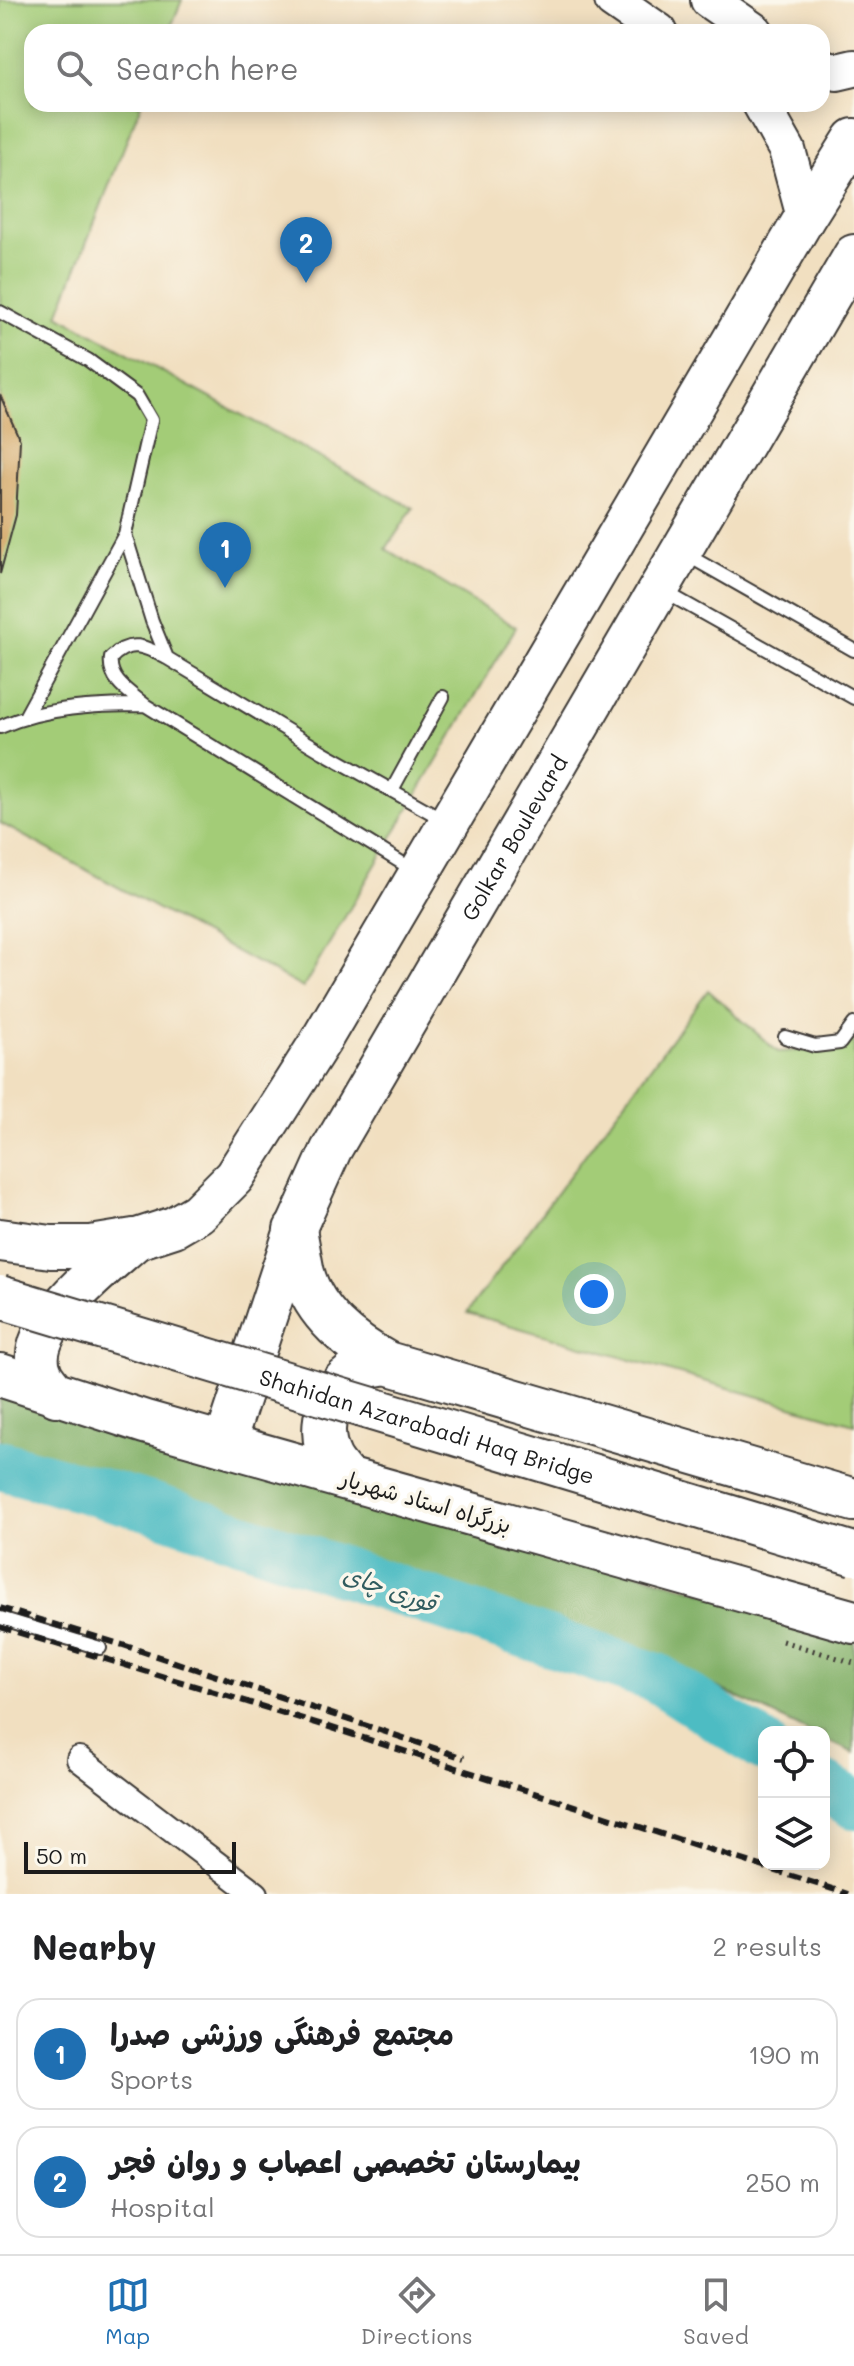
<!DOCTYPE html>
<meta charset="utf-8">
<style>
:root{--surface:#fff;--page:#f2f2f2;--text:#202124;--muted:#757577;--line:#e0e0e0;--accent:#1f6fb2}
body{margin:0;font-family:Mali,"Playpen Sans Arabic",sans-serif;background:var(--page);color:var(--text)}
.controls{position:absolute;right:24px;bottom:24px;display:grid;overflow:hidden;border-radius:16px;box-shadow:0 4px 20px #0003}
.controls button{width:72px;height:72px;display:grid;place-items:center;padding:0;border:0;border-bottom:2px solid var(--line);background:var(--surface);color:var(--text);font:40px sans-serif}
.scale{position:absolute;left:24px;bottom:20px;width:212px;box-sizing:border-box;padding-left:8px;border:4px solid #1c1c1c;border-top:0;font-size:22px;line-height:28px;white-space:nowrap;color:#1c1c1c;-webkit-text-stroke:6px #fbf7ec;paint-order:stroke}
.you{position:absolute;left:594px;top:1294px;width:28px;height:28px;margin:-20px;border:6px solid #fff;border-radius:50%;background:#1a73e8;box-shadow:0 0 0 12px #1a73e833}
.badge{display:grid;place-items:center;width:52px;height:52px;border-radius:50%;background:var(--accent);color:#fff;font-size:26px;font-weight:700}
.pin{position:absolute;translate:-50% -66px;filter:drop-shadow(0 2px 4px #0008)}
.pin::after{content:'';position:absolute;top:42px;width:28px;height:24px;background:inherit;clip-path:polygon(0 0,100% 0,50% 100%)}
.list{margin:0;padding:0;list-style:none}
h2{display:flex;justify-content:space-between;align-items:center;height:104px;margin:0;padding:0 32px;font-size:34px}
h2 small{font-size:26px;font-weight:400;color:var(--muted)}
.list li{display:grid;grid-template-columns:52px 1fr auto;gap:24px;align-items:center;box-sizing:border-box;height:112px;margin:0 16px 16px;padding:0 16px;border:2px solid var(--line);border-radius:24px}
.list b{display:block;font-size:30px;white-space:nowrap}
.list p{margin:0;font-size:26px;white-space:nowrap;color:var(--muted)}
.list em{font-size:26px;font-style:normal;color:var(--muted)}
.icon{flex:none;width:44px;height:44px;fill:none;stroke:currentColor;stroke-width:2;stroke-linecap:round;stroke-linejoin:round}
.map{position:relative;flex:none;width:854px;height:1894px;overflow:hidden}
.search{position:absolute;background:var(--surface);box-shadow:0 4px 20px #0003;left:24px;right:24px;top:24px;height:88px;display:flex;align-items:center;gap:20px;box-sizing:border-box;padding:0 28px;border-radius:24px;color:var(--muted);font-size:30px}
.sheet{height:360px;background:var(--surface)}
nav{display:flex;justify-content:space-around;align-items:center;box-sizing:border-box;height:112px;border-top:2px solid var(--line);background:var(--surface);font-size:22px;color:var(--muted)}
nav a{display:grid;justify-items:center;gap:4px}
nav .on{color:var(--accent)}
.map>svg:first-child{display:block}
</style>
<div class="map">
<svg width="854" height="1894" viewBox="0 0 854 1894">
<rect width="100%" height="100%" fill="#fbf7ec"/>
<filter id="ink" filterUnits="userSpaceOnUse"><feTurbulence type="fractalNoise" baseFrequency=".0125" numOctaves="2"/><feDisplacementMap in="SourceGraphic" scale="16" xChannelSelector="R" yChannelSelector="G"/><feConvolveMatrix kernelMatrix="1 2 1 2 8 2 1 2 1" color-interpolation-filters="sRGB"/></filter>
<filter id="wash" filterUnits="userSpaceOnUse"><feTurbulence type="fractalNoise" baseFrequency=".006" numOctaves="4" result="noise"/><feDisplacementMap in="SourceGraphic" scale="32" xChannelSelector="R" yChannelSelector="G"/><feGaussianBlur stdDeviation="1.8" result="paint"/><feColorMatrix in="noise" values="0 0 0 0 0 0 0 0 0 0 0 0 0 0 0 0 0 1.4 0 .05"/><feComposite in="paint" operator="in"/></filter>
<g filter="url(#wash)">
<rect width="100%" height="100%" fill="#f1dfc0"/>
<!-- green -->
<path fill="#a3cc77" stroke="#60744a" stroke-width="2" d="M0 0H182L169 32H32V104H141L58 315 413 508 386 549 516 627 303 988 0 823Z
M708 990 778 1052 845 1048 854 1036V1424L467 1313Z"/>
<!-- forest -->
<path fill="#82b068" stroke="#4f6642" stroke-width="2" d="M0 1388 854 1636V1753L824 1739V1732H809L708 1683 426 1587 0 1453Z"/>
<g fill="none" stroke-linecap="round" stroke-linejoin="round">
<!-- river -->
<path stroke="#4dbcc3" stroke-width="50" d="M0 1465 151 1507 657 1678 764 1747
M824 1786 854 1804"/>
</g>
<g id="blocks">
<!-- building -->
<path fill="#cf9e57" d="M0 395 20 440 16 515 0 574Z"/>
</g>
</g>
<g filter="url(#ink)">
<use href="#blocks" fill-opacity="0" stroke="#3c3935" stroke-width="2"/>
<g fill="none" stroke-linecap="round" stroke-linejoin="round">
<!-- service casing -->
<g stroke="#3c3935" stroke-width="16">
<path id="service" d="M0 312 88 360 137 396 151 420 125 534 26 715
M125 534 152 621 167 658 323 752 446 821
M687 555 854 650
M665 592 854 698
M145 705C129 692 108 680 111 658 130 638 146 647 167 658
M0 727C44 707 97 705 145 705L415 871
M392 790 443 697
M785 1037 815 1046 840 1043 854 1024
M0 1618 100 1648"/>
</g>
<!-- minor casing -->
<g stroke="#3c3935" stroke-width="28">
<path id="minor" d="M79 1759 256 1894"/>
</g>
<!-- secondary casing -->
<g stroke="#3c3935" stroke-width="40">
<path id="secondary" d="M613 0 659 32
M709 0 755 32
M822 67 837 72 854 68
M761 104 787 150 805 217"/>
</g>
<!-- primary casing -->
<g stroke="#3c3935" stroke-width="44">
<g id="primary">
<path d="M134 1240 174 1227 198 1213 234 1177 320 1042 805 217 854 139"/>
<path id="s1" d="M224 1445 295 1230 331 1150 854 255"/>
</g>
</g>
<!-- trunk casing -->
<g stroke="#3c3935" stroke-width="46">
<path id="trunk" d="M295 1230C298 1244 300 1259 303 1273 314 1314 352 1344 387 1363L854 1500
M0 1240 51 1247H91L134 1240
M0 1375 145 1422 854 1622
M56 1395C51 1388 44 1381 41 1374 20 1329 104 1267 134 1240
M345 1478C340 1471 333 1464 330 1457 315 1425 330 1383 362 1369 369 1365 379 1365 387 1363"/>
</g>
<!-- path -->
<path stroke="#3c3935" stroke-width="5" stroke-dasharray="2 6" stroke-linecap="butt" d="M782 1641 854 1663"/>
<!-- service -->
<use href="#service" stroke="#fff" stroke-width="12"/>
<!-- minor -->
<use href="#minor" stroke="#fff" stroke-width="24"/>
<!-- secondary -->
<use href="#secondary" stroke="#fff" stroke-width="36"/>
<!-- primary -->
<use href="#primary" stroke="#fff" stroke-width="40"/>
<!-- trunk -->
<use href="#trunk" stroke="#fff" stroke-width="42"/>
<!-- rail -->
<path stroke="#1c1c1c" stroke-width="6" stroke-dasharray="12 6" stroke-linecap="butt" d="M0 1608 123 1645 464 1758
M0 1627 323 1725 848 1894"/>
<!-- trunk-bridge casing -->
<g stroke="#3c3935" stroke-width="46" stroke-linecap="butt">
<g id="trunk-bridge">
<path id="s2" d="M0 1297 854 1554"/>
</g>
</g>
<!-- trunk-bridge -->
<use href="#trunk-bridge" stroke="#fff" stroke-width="42"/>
</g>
</g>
<g text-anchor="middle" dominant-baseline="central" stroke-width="7" stroke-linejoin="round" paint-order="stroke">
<!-- street labels -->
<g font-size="22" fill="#1c1c1c" stroke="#fbf7ec">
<text stroke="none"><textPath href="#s1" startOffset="676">Golkar Boulevard</textPath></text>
<text stroke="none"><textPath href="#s2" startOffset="446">Shahidan Azarabadi Haq Bridge</textPath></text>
<text transform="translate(426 1501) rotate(16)">بزرگراه استاد شهریار</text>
</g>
<!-- water labels -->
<g font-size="24" font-style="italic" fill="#305c5f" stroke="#fbf7ec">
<text transform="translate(390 1588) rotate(19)">قوری چای</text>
</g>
</g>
</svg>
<div class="controls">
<button><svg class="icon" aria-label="locate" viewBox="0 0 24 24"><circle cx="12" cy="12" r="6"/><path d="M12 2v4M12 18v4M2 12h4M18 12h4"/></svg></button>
<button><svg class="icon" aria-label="layers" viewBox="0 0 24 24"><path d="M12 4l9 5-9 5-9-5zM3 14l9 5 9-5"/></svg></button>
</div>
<div class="scale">50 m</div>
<div class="you"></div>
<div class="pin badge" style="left:225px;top:588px">1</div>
<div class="pin badge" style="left:306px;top:283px">2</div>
<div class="search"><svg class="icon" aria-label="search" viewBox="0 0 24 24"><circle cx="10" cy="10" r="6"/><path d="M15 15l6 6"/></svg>Search here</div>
</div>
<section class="sheet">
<h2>Nearby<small>2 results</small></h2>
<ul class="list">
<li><span class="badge">1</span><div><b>مجتمع فرهنگی ورزشی صدرا</b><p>Sports</p></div><em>190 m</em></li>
<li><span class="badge">2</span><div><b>بیمارستان تخصصی اعصاب و روان فجر</b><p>Hospital</p></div><em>250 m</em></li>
</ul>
</section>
<nav>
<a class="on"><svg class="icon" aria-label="map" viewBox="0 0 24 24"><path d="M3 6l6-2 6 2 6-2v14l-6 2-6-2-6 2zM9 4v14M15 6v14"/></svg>Map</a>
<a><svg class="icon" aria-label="directions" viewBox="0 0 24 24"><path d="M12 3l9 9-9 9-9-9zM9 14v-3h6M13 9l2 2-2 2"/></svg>Directions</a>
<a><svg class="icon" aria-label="saved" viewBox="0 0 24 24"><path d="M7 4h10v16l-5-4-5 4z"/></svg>Saved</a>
</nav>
